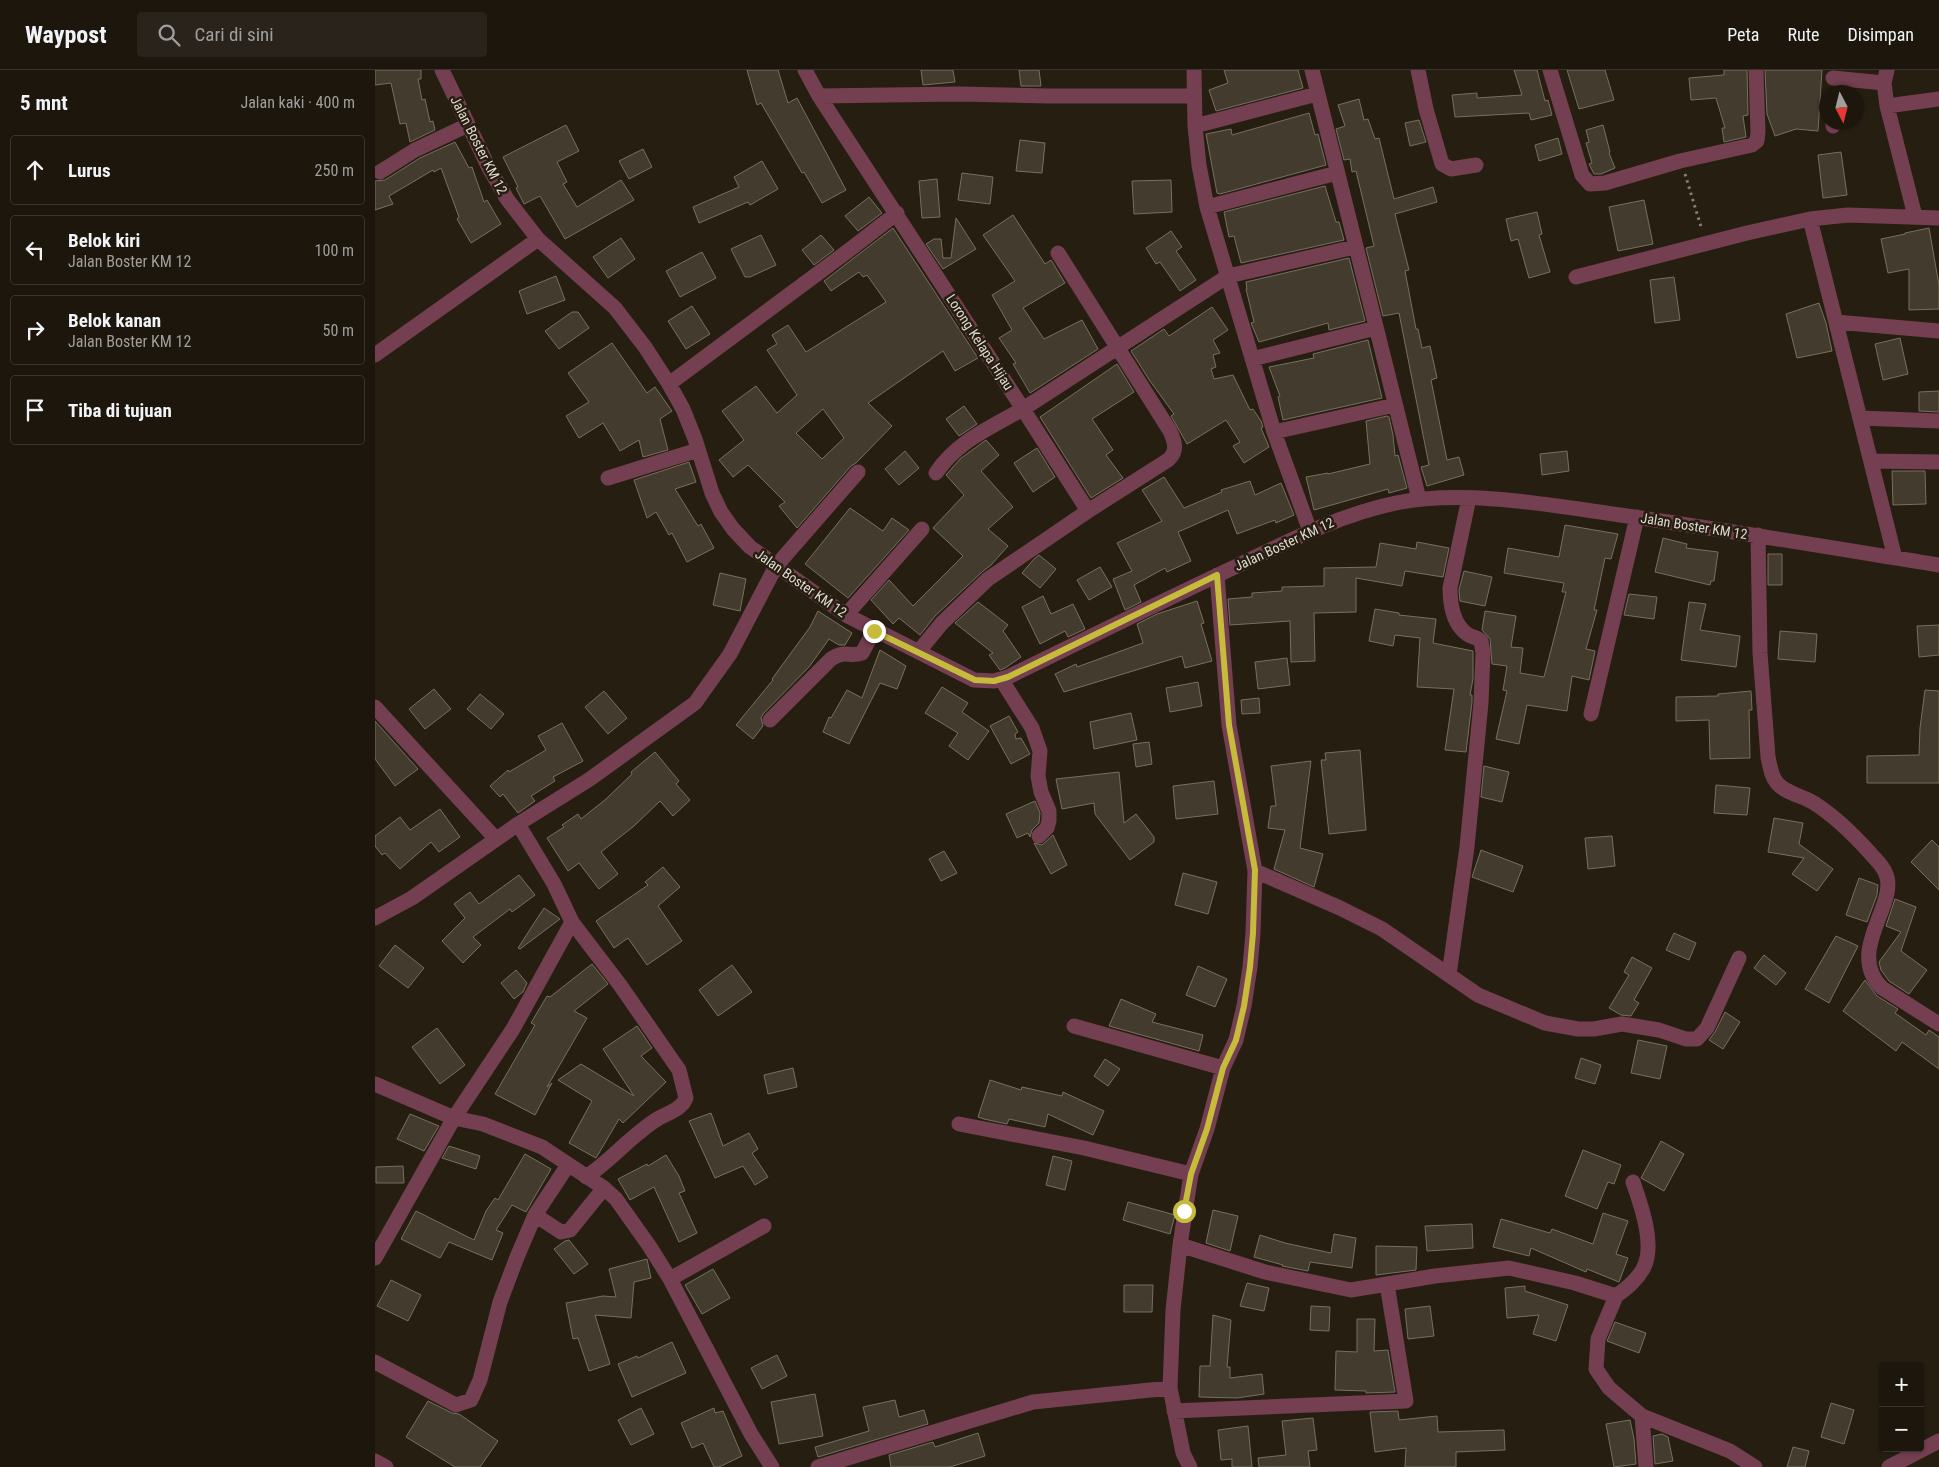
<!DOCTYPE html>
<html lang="id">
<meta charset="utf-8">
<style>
:root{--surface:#1c160d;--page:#29231b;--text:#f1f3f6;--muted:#a09f9d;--line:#3a352e}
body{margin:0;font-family:"Roboto Condensed",sans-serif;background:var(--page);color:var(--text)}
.controls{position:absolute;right:15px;bottom:15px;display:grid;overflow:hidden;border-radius:5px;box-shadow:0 1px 4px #0004}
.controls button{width:45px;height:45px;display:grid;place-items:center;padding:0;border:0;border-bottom:1px solid var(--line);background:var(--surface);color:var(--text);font:25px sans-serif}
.compass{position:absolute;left:1444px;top:15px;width:45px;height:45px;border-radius:50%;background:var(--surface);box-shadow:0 1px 4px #0004;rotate:173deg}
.stop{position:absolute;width:15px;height:15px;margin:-11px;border:4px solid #c7bb3c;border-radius:50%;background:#fff}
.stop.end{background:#c7bb3c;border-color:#fff;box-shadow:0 1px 5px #0008}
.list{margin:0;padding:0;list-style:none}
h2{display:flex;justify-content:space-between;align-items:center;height:65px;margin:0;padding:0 20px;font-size:21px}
h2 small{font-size:16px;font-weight:400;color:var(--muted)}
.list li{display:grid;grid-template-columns:32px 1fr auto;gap:15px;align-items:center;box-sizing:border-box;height:70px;margin:0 10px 10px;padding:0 10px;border:1px solid var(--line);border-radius:5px}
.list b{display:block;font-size:19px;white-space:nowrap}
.list p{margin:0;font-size:16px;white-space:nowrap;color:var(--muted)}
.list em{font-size:16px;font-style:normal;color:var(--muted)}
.icon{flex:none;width:28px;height:28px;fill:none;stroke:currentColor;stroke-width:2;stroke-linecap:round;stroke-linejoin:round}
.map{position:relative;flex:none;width:1564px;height:1397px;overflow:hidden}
header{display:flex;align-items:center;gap:30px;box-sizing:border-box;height:70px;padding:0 25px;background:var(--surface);border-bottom:1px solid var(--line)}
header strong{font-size:24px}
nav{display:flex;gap:28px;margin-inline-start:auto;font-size:18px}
.search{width:350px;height:45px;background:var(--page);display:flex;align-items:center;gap:12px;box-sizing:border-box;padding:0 18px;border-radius:5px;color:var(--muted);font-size:19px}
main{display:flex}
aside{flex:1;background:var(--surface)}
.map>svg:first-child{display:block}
</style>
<header>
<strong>Waypost</strong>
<div class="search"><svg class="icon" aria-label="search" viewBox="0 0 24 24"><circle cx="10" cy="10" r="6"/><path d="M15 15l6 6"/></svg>Cari di sini</div>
<nav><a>Peta</a><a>Rute</a><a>Disimpan</a></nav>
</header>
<main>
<aside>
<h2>5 mnt<small>Jalan kaki · 400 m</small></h2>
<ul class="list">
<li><svg class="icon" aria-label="ahead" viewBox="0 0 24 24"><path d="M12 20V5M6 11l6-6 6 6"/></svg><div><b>Lurus</b></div><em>250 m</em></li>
<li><svg class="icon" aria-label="left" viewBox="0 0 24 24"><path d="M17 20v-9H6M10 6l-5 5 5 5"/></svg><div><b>Belok kiri</b><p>Jalan Boster KM 12</p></div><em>100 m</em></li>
<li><svg class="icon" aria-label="right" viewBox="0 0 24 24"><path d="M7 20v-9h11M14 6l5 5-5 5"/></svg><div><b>Belok kanan</b><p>Jalan Boster KM 12</p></div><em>50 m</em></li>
<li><svg class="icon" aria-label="arrive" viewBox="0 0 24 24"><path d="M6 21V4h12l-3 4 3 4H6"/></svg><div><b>Tiba di tujuan</b></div></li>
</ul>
</aside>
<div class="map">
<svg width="1564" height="1397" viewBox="0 0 1564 1397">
<rect width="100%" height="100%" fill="#261e11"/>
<!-- building -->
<path fill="#433b2d" stroke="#786f60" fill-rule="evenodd" d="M0 0H46V9H43L47 30 50 29 55 52 58 51 60 60 35 72 31 53 25 54 16 13 0 15Z
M372 0H403L413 33 422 28 471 120 447 133 429 102 427 103 386 33 382 35Z
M546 0H578L580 12 548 15Z
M644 0H664L666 16H646Z
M849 0H923L928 18 841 41 834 20 853 13Z
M1139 0H1162L1170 31 1173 30 1177 45 1156 50 1154 43 1080 47 1077 25 1102 23V28L1147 25Z
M1192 0H1230L1239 30 1204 39Z
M1349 0H1372L1373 45 1368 46 1371 67 1349 72 1347 58H1350L1341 28 1316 30 1314 8 1349 5Z
M1390 0H1447L1443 61 1421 59 1400 66 1392 44Z
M984 29 989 50 993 49 1000 69 1004 68 1019 129 1058 117 1062 132 1020 144 1034 200 1030 201 1041 259H1043L1047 278 1055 276 1062 308 1056 310 1072 390 1084 387 1089 405 1052 416 1046 397 1054 395 1024 243 1008 246 991 178 999 176 981 101 977 102 975 89 969 90 961 59 970 56 963 35Z
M934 43 940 65 943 64 951 95 845 124 842 123 831 64 856 59 857 65Z
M1044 50 1051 72 1035 76 1030 53Z
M191 55 204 81 182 92 192 112 188 114 202 137 246 110 259 130 190 169 165 126 149 134 141 118 143 117 128 87Z
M1228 55 1235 82 1234 83 1240 98 1226 104H1219L1214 94 1217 93 1211 73 1214 72 1211 60Z
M1183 68 1187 84 1164 91 1160 75Z
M645 70 670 73 667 103 641 101Z
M80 72 94 98 97 97 109 132 112 130 126 154 96 173 82 149 84 147 66 98 59 102 58 100 14 126 18 134 0 140V111L10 110 45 88Z
M268 79 277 97 254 109 244 91Z
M1466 82 1472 125 1448 128 1443 85Z
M387 91 403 119 375 135 373 132 324 153 318 137 364 117 359 107Z
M587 103 618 107 615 134 583 130Z
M562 109 565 147 547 148 544 111Z
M796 110 797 142 759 144 757 111Z
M950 116 961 152H964L969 170 866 193 859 166 854 167 849 142Z
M494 127 507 143 483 161 470 146Z
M1269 130 1278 174 1243 181 1234 137Z
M1162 142 1167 164 1164 165 1175 202 1154 208 1143 169 1136 171 1131 149Z
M638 145 670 194 676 190 690 213 648 238 669 269 707 250 723 279 655 323 638 294 641 293 624 268 637 260 617 225 640 211 608 165Z
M581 148 601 179 568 199 551 174 559 169H566L568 188H576Z
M518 158 603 288 580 301 568 281 493 333 517 356 481 393 476 396 422 458 404 436 410 432 373 395 358 407 344 390 369 370 347 341 381 316 402 343 422 325 392 280 402 274 397 265 413 255 431 282 511 232 492 205 488 207 484 202 456 221 449 211ZM448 339 469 368 447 389 421 363Z
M1554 158 1564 215V239L1534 240V199L1513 203 1506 169 1530 164V163Z
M796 161 807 177 801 181 821 210 805 221 785 192 781 194 771 178Z
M386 165 401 195 375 207H370L356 179Z
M446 165 459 180 439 195 427 180Z
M246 168 260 189 233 208 218 187Z
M327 182 341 208 305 227 291 201Z
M974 188 990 251 954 260 953 253 884 272 876 253 879 252 871 219H872L871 212Z
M181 206 190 230 152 244 144 221Z
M1299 207 1305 250 1280 253 1275 210Z
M1444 233 1451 253 1457 281 1422 288 1411 244Z
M317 236 335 264 311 279 293 251Z
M837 237 853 260 838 270 845 283 838 285 841 297 836 299 839 309 858 305 875 340 878 339 886 351 888 357 886 358 894 377 869 393 858 376 865 372 851 350 812 374 796 346 799 344 775 311 756 281 789 259 794 266Z
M197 242H203L214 258 184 279 170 261Z
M1525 268 1533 304 1508 310 1500 274Z
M993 270 1007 328 908 350 903 327 905 326 894 297 939 288 938 284Z
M237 273 272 323 280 317 297 341 285 349 293 380 268 387 264 370 245 381 228 353 204 368 191 346 214 332 193 303Z
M742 294 759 322 717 349 738 380 731 385 748 408 716 428 665 347Z
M1564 321V342L1544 341V322Z
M589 336 602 354 584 366 571 349Z
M1012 346 1014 347 1018 365 1020 386 1023 385 1032 418 1014 423 1013 419 939 440 931 407 953 403V404L995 394 991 351Z
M611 370 624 385 606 401 638 437 613 459 633 476 616 495 607 502 560 546 545 565 524 548 518 554 496 530 514 510 538 536 588 486 558 458 589 425 571 405 585 389Z
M662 378 680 407 658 422 639 393Z
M530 381 544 398 524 415 510 399Z
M1192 381 1194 401 1167 405 1165 384Z
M314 392 321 412 300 419 323 456 326 454 339 478 312 492 297 463 294 465 281 442 272 448 259 410Z
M1517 401H1550L1551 434 1518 435Z
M789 407 809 438 847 422 846 420 875 411 880 425 906 413 919 445 901 453 900 450 862 464 853 440 803 462 816 491 792 502 790 498 759 515 766 532 750 540 738 509 757 501 742 473 787 451 767 420Z
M475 438 508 461 517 448 534 460 473 528 430 494Z
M1190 455 1243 464 1236 489 1230 488 1219 540H1222L1211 579 1220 581 1214 610 1197 606 1192 641 1152 635 1144 674 1121 669 1132 621 1128 620 1132 596 1117 594 1115 569 1107 560 1110 541 1141 546 1136 577 1148 578 1145 603 1169 607 1191 522H1187L1189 513 1129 503 1133 478 1184 487Z
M1288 468 1312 474 1311 478 1343 482 1339 511H1336L1335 515 1280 502Z
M1042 472 1074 478 1068 507 1030 501 1027 516 981 508V542L939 543 940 591 916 592 915 551 855 555 853 529 877 527V523L907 521V517L949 516V498L1001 497 1005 473 1041 479Z
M1393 484H1407V515H1393Z
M664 485 681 499 665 518 647 503 659 489Z
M725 497 737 517 714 530 702 510Z
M1089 501 1117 507 1110 536 1085 531 1084 520Z
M345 503 371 509 365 541 338 535Z
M1254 524 1282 527 1279 549 1249 545Z
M668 526 676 544 698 534 710 559 693 567 690 561 665 574 647 537Z
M822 531 829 553 826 554 837 591 810 598 807 586 689 622 680 604 701 594 702 597 768 573 762 554 782 544Z
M603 532 633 555 628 561 646 587 630 598 625 600 614 585 618 583 580 553Z
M1314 532 1331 534 1325 560 1365 566 1361 597 1306 590Z
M1000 539 1024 543V545L1061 549 1058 573 1098 581V609L1095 625H1097V632L1091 682 1070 680 1079 619 1042 617 1045 568 1020 565 1018 576 994 571Z
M443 541 477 563 470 575H464L454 569 434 597 388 644 386 648 388 656 378 669 361 655 398 610 397 609 435 557Z
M1564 555V585L1544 587 1542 556Z
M1405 561 1442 564 1440 592 1403 589Z
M505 580 531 596 522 619 505 613 474 674 448 662 454 647 456 648 472 620 487 628Z
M912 588 915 615 883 619 880 592Z
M823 612 827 636 795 642 791 618Z
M567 617 593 633 587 642 614 661 593 690 574 676 583 663 550 643Z
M59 619 76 639 50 659 34 639Z
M1550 620 1564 621V713H1492V686L1544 685 1545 658Z
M229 621 252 648 233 664 210 637Z
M1376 621 1377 640H1374L1375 688 1335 689 1334 650 1301 651V627L1343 626V624Z
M105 624 129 644 116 659 92 639Z
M884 628 885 643 867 644 866 630Z
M756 643 762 670 719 679 715 652Z
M634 646 643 662 640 664 641 669 646 668 655 684 636 694 615 656Z
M0 651 43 699 20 716 0 689Z
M187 653 208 691 178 707 180 711 156 726 160 731 143 743 128 724 125 727 115 716 133 700 134 702 171 680 163 666Z
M774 672 777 694 761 697 758 674Z
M985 680 991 760 954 764 946 690H951L950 683Z
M280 682 304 711 301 714 315 730 298 746 285 731 259 756 226 782 243 804 224 819 204 793 193 801 172 768 189 757 187 755 203 744 206 749 231 729 257 704 256 702Z
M936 691 925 778 948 784 939 817 899 799 910 760 893 758 896 736H901L896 696Z
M1109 696 1134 702 1127 732 1106 727Z
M744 702 749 753 761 744 779 767V772L755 790 720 744 719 733 687 739 681 709Z
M839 711 843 744 801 749 798 716Z
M1341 715 1375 718 1372 745 1339 743Z
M660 731 665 743 664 753 657 760 655 767 653 763 642 768 631 744Z
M65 739 85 767 64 782 56 772 25 799 10 783 7 785 0 776V766L25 747 35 760Z
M1399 748 1428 753 1424 774 1458 799 1442 821 1417 804 1429 788 1393 782Z
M678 765 692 795 676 804 659 773 667 775Z
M1237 766 1240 796 1213 799 1210 768Z
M1557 770 1564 777V820L1536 792Z
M1106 780 1148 796 1138 822 1097 807Z
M569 781 582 803 566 811 554 789Z
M288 797 305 817 283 836 307 871 272 895 253 868 239 878 221 851 273 815 270 812Z
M808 803 842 812 833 844 800 835Z
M144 805 160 825 137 842 135 839 98 867 106 875 88 893 67 871 90 848 79 834 95 822 104 834Z
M1484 808 1503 815 1502 825 1492 852 1471 845Z
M1520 829 1541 837 1526 881 1552 900 1534 924 1514 911 1506 900 1504 892 1526 862 1511 856Z
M169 838 185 849 145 879 143 878Z
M1299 863 1321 873 1314 890 1291 880Z
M1461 866 1483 876 1454 933 1430 919Z
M20 875 49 898 33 918 4 896Z
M1389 885 1411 903 1401 915 1379 898Z
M1257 887 1277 898 1259 930 1264 933 1256 946 1246 945 1234 938 1254 905 1249 902Z
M217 894 233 914 199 941 212 948 172 1017 177 1013 160 1045 120 1024 160 955 156 953 172 926 175 927Z
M357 895 377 922 343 946 324 920Z
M823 896 852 909 840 937 811 925Z
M141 900 152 913 148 922 139 929 126 913Z
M1490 910 1502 926 1523 939 1520 943 1551 965 1554 960 1564 967V999L1527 972 1521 981 1468 941Z
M746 929 781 944 777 952 828 965 824 981 734 956Z
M1350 942 1365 952 1348 979 1334 970 1340 962Z
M262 956 277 978 266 986 291 1012 248 1053 244 1049 221 1088 194 1073 217 1031 183 1010 206 994 259 1026 228 979Z
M62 958 90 995 65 1014 37 977Z
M1263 970 1292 976 1285 1009 1256 1003Z
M1206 988 1226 995 1220 1014 1200 1008Z
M730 989 745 999 733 1016 719 1006Z
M418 998 422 1017 393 1024 389 1005Z
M615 1010 646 1020 647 1017 687 1026 688 1022 729 1041 718 1065 673 1044 670 1057 634 1049 632 1054 609 1049 603 1047Z
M336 1043 348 1076 374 1063 383 1079 377 1083 393 1107 380 1115 368 1096 340 1108 314 1051Z
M35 1044 64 1056 49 1081 22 1069Z
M1286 1071 1309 1084 1289 1121 1266 1108Z
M74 1076 105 1086 101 1099 67 1088Z
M1208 1080 1246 1095 1239 1114 1233 1112 1222 1139 1190 1126Z
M150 1084 176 1099 151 1142 137 1135 121 1160 128 1163 117 1190 74 1172 65 1188 26 1169 41 1141 99 1170 111 1141 120 1128 123 1130Z
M291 1085 304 1106 310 1121 304 1123 322 1163 304 1172 279 1117 255 1130 243 1109 272 1094 273 1096Z
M678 1086 697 1091 690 1120 671 1115Z
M28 1096 29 1113H1V1097Z
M753 1132 800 1145 795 1164 748 1150Z
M838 1140 863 1146 855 1181 831 1173Z
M1228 1143 1253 1151 1241 1184 1253 1188 1244 1212 1212 1199 1211 1202 1156 1178 1154 1186 1118 1177 1126 1149 1175 1163 1177 1159 1218 1174Z
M1097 1154 1098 1178 1052 1181 1050 1156Z
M959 1164 981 1168 977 1198 935 1192 933 1201 907 1196 908 1195 879 1187 885 1165 910 1173 956 1183Z
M194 1170 213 1194 199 1204 179 1179 190 1171Z
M1001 1176 1042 1177 1041 1200 1001 1205Z
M272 1189 276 1208 259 1212 256 1248 220 1245 235 1294 214 1301 203 1268 198 1269 191 1233 228 1226 241 1227 234 1199Z
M338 1199 355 1228 327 1244 310 1215Z
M16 1210 46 1225 33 1251 2 1236Z
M872 1213 894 1218 889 1241 865 1236Z
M749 1215H778L777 1242H749Z
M1150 1216V1221L1193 1235 1181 1271 1158 1264 1164 1245 1132 1248 1130 1218Z
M936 1236 955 1237 954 1261 935 1260Z
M1055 1236 1059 1266 1033 1269 1030 1239Z
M838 1245 856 1250 852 1297H855V1308L887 1304 889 1324 862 1328 824 1327 825 1296H835Z
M982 1249H1000L999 1281 1013 1280 1020 1322 991 1323V1321L960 1320 961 1281 982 1282Z
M1240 1252 1271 1263 1264 1283 1232 1271Z
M297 1272 311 1303 257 1327 243 1294 262 1286 263 1288Z
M402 1285 412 1306 387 1319 376 1298Z
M440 1324 448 1366 404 1374 396 1332Z
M520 1330 524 1347 549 1340 553 1354 443 1387 440 1377 494 1361 488 1337Z
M53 1331 77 1343 84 1344 123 1371 105 1397H80L31 1367Z
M1456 1333 1479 1340 1469 1374 1446 1367Z
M266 1338 279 1364 256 1375 243 1350Z
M339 1338 340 1343 348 1341 367 1386 344 1397H339L328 1373 317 1378 306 1353Z
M1023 1341 1024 1350 1062 1346 1063 1362 1129 1360 1130 1380 1081 1382V1397H1030L1031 1378 1000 1382 995 1342Z
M938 1348 942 1380 933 1381 935 1397H884L883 1388 911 1385 907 1351Z
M1255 1350 1259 1369 1261 1394 1239 1397 1231 1354Z
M873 1356 877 1397H857V1389L846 1390 843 1360Z
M603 1363 610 1386 575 1397H516L514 1385 558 1372 560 1377Z
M1287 1364 1293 1367 1298 1391 1280 1394 1278 1366Z
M1418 1377 1434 1381 1430 1397H1412Z"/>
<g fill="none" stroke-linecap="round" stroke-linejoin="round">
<!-- path -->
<path stroke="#857e74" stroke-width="3" stroke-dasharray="2.5 4" stroke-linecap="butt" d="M1310 104 1327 160"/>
<!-- street -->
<path stroke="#743f50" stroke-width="15" d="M67 0 114 98 132 129 163 169 240 238 270 277 294 314 308 339 320 369 337 423 346 442 358 459 375 477 471 545 599 610 619 611 633 607C709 570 785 532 862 496 914 471 964 445 1021 433 1089 419 1176 435 1245 445 1352 460 1458 478 1564 495
M430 0 444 26 648 339 853 206 980 177
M819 0 820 56 824 95 832 137 899 362 935 461
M937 0 1044 429
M1043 0 1051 39 1067 94 1076 99 1101 95
M1175 0 1207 105 1215 114 1230 113 1305 91 1377 75 1382 71 1383 62 1381 0
M1512 0 1509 13 1512 36 1540 146
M1458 8 1509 13
M444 26 583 24 674 26H819
M1512 36 1564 29
M1458 52V56
M820 56 942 24
M5 102 40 80 93 55
M832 137 962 103
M1435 149 1520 488
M1201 207 1372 163 1435 149 1473 145 1564 148
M1461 252 1564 261
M0 285 163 169
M877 289 1001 258
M294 314 473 181 522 143
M1485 348 1564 351
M899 362 1020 335
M1496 391 1564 392
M561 403C581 372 616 357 648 339L713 441
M233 408 323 380
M1383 465 1385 583 1393 687C1395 696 1396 706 1402 713 1410 723 1428 726 1439 733 1461 747 1479 765 1496 784 1501 790 1507 795 1510 802 1526 832 1469 881 1507 918L1564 954
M471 545 547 459
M544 581 567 553 613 509 713 441 793 390C803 381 800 372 795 361L683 183
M626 609 657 658 665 681 663 706 666 722 674 741V751L672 758 664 766
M0 637 121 769
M1216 644 1262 447
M395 650 456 589C471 579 474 588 487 583L499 561
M880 801 965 838 1007 859 1103 925 1170 953 1203 959H1219L1247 954 1284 960 1311 969H1322L1332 958 1364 888
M0 848 37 828 143 754 215 709 320 633 355 584 401 496 483 402
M197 852 245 915 304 1000 311 1028C307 1039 293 1043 284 1048 257 1064 237 1090 211 1107
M1074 905 1092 777 1106 633 1108 583 1106 571C1102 567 1096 567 1092 564 1078 554 1075 533 1075 518L1094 428
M699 956 848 998
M0 1014 79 1048 108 1054 167 1077 229 1118 241 1129 275 1177 295 1209 376 1364 397 1397
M584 1054 709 1078 816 1104
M160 1145 186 1162 195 1160 229 1118
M805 1175 890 1202 976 1220 1060 1206 1134 1198 1200 1213 1241 1226 1223 1269 1221 1299 1234 1318 1267 1346 1355 1381 1380 1397
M0 1188 79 1048 138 959 197 852 179 814 143 754
M295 1209 389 1156
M1241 1226C1252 1218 1261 1211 1268 1199 1281 1176 1266 1135 1258 1112
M0 1292 81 1335 96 1330 105 1310 125 1232 142 1187 160 1145 193 1095
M799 1341 1031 1331 1012 1214
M1267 1346 1271 1397
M0 1391 11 1397
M443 1397 658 1332 795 1318
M815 1397 808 1383 795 1318 798 1240 805 1175 816 1104 832 1059 848 998 861 970 869 936 875 897 878 863 880 801 854 655 842 505
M1514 1397 1564 1371"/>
</g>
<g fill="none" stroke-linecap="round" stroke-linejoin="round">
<!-- route -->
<path stroke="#c7bb3c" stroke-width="6" d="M499 561 600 610 619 611 633 607 842 505 854 655 880 800 878 863 875 897 869 936 861 970 848 998 832 1059 816 1104 809 1141"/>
</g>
<g text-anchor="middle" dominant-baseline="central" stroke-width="5" stroke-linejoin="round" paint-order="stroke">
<!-- street labels -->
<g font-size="14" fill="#dfd9d1" stroke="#261e11">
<text transform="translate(104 75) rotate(63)">Jalan Boster KM 12</text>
<text transform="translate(605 272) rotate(57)">Lorong Kelapa Hijau</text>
<text transform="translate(1319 456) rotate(9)">Jalan Boster KM 12</text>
<text transform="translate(909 474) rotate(-25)">Jalan Boster KM 12</text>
<text transform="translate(426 513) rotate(35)">Jalan Boster KM 12</text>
</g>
</g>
</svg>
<div class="controls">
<button>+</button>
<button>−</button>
</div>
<svg class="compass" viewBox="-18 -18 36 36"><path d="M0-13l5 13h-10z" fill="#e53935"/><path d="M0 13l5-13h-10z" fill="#a09f9d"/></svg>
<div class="stop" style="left:809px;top:1141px"></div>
<div class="stop end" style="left:499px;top:561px"></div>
</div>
</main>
